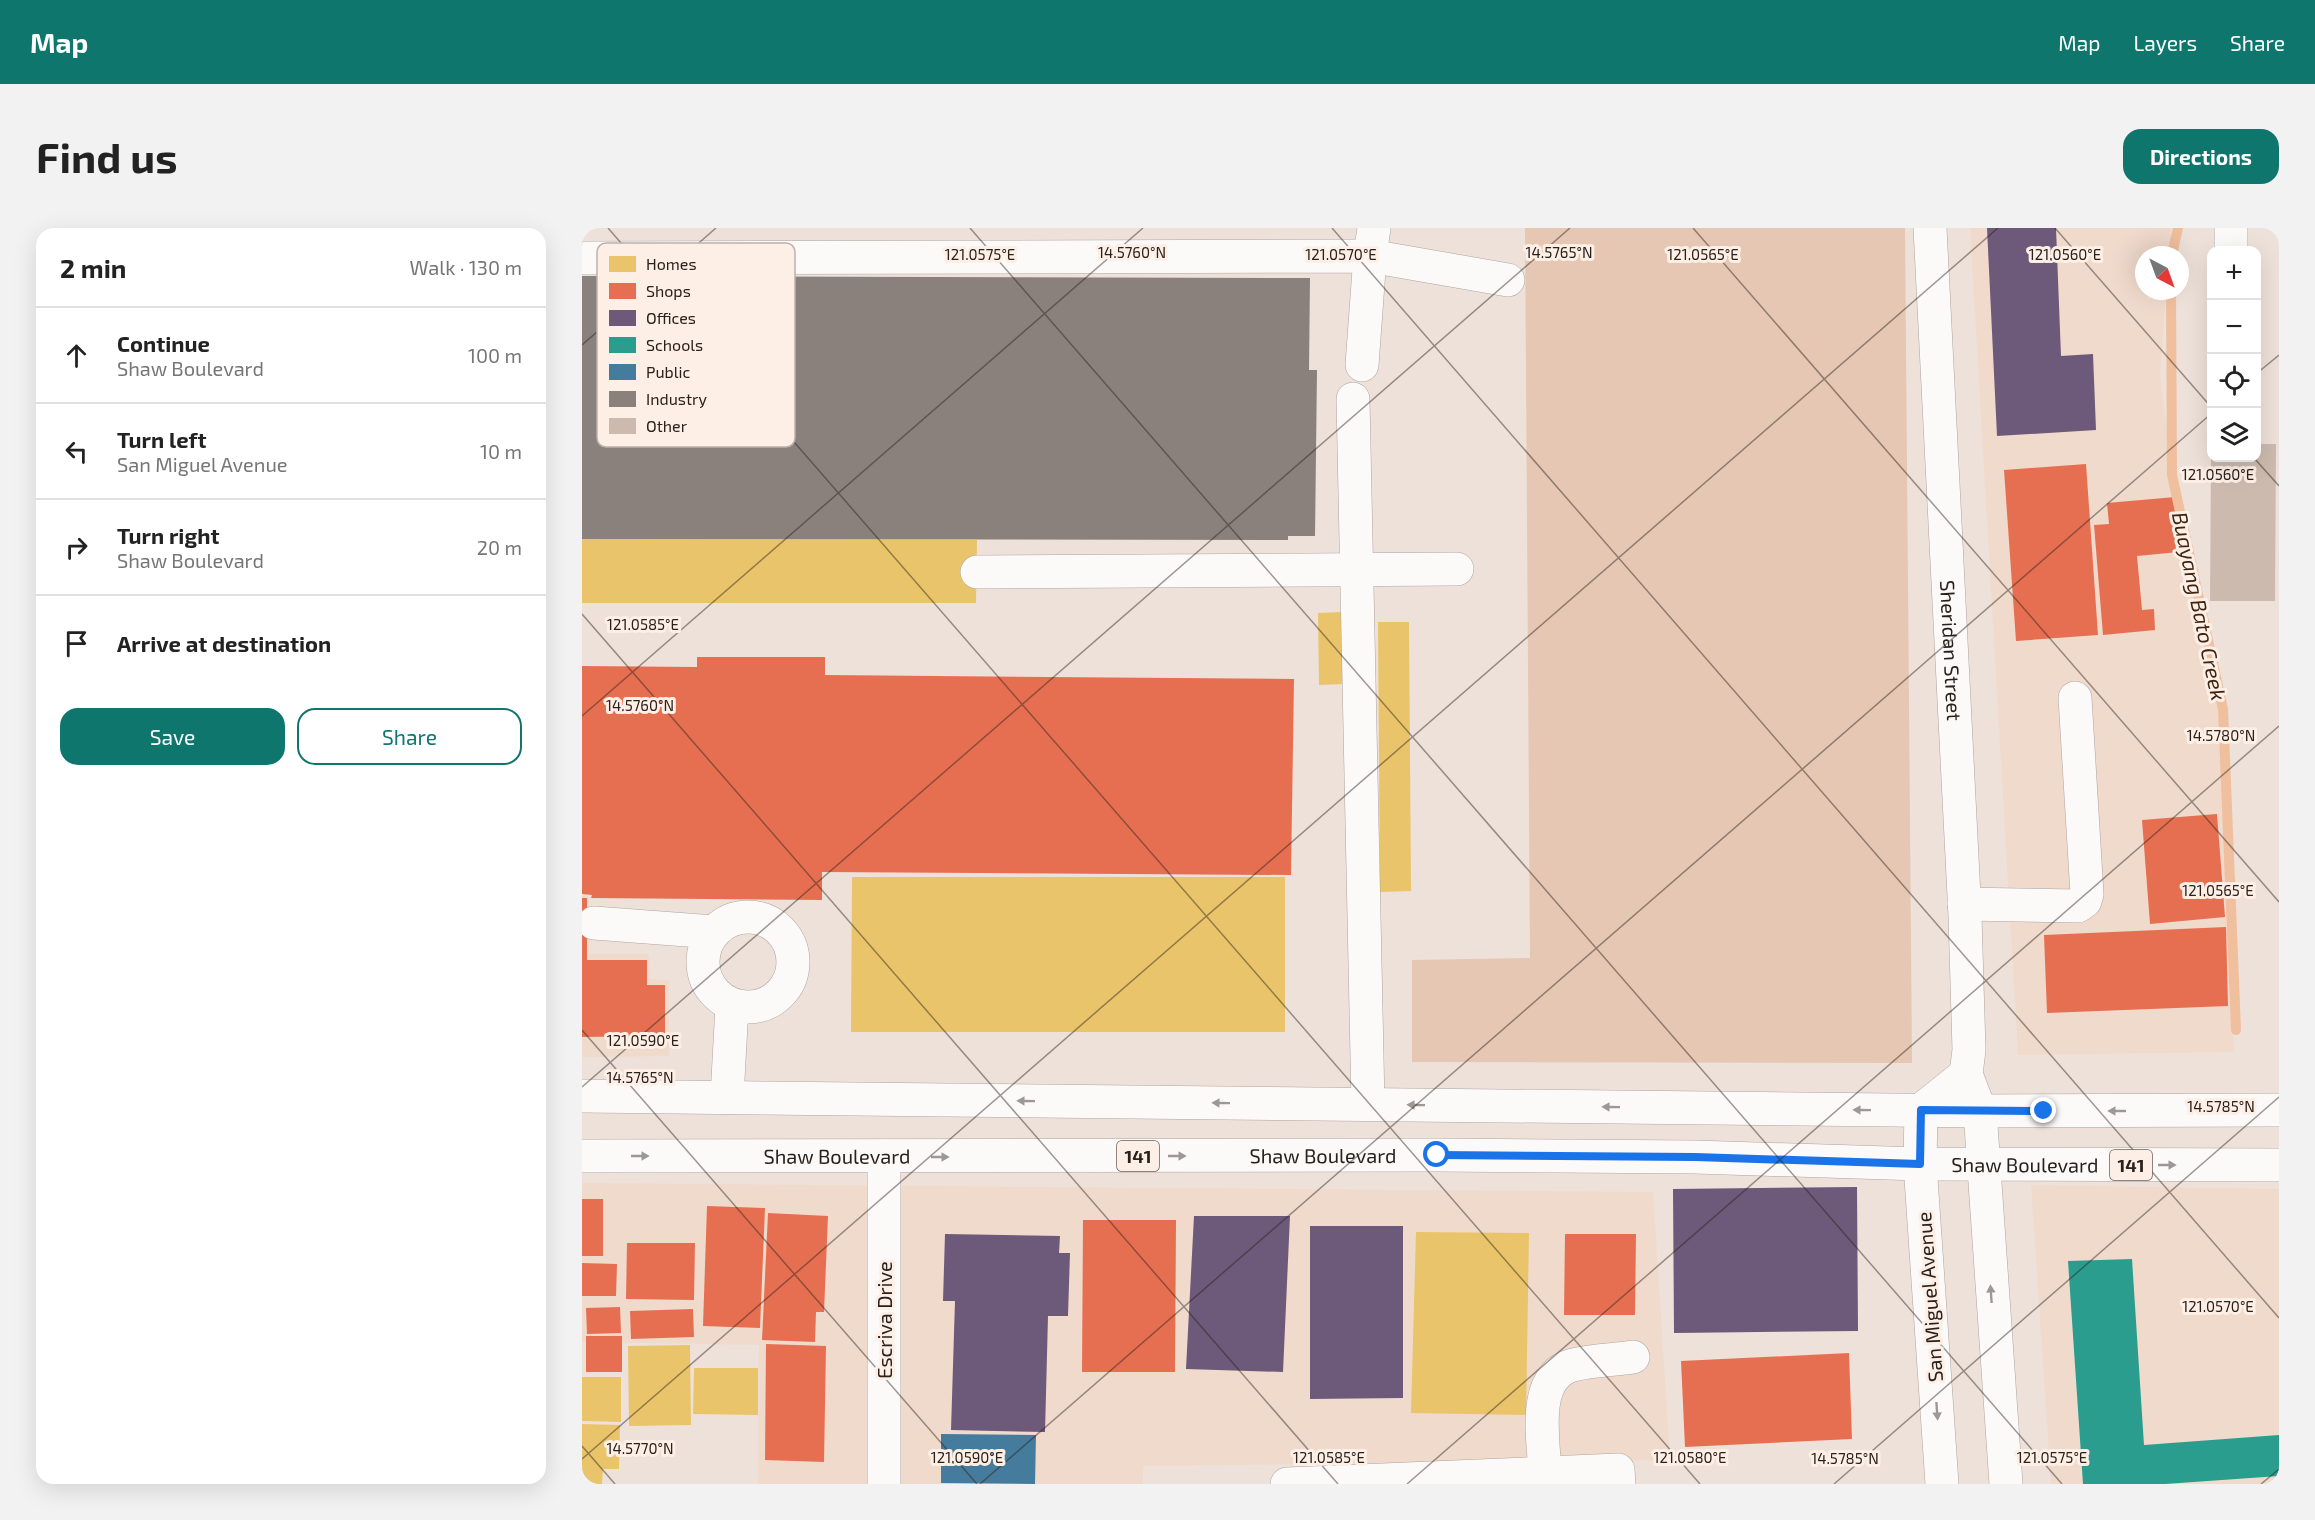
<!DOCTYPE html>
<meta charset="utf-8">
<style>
:root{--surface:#fff;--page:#f2f2f2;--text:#222;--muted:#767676;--line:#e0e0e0;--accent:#0f766e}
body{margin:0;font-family:"Exo 2",sans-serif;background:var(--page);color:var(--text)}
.controls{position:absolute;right:18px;top:18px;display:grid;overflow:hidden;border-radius:12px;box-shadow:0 6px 24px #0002}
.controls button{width:54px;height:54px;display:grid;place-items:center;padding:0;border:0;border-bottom:2px solid var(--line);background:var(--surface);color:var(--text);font:30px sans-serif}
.compass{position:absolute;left:1553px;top:18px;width:54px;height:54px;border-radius:50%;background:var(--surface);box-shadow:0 6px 24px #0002;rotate:139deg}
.stop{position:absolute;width:18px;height:18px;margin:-14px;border:4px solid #1a73e8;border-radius:50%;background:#fff}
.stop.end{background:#1a73e8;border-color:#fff;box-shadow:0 2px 6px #0008}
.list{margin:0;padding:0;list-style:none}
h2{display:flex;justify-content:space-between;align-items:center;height:78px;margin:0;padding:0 24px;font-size:26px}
h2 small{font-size:20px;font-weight:400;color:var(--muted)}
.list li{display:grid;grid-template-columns:39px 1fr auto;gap:18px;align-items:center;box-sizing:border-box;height:96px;padding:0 24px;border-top:2px solid var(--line)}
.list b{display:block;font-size:22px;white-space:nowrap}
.list p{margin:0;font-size:20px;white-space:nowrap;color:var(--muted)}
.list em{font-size:20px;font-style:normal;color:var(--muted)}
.actions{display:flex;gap:12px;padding:18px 24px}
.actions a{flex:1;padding:14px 0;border:2px solid var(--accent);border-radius:18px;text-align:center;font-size:21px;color:var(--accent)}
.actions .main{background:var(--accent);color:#fff}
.icon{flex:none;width:33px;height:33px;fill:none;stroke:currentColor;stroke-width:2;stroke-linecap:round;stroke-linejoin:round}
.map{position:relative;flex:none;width:1697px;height:1256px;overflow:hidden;border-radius:18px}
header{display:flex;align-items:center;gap:36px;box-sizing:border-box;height:84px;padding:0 30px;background:var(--accent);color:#fff}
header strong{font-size:28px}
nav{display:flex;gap:33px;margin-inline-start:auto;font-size:21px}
.intro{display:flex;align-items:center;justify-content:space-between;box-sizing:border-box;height:144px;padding:0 36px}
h1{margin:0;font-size:42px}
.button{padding:15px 27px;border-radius:18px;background:var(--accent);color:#fff;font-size:21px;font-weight:700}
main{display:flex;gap:36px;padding:0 36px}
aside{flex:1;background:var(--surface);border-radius:18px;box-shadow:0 6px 24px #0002}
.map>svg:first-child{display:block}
</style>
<header>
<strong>Map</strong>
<nav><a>Map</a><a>Layers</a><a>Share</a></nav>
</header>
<div class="intro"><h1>Find us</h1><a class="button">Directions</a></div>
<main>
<aside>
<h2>2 min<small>Walk · 130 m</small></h2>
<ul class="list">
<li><svg class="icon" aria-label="ahead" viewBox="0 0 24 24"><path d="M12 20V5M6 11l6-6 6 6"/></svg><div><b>Continue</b><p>Shaw Boulevard</p></div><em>100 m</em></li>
<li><svg class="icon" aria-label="left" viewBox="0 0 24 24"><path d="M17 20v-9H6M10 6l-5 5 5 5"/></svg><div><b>Turn left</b><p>San Miguel Avenue</p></div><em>10 m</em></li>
<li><svg class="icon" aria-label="right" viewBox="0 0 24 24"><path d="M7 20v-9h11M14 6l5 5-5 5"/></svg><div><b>Turn right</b><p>Shaw Boulevard</p></div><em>20 m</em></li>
<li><svg class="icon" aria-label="arrive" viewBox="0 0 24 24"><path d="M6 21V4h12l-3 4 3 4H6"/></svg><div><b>Arrive at destination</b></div></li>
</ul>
<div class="actions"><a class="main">Save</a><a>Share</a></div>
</aside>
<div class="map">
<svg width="1697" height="1256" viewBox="0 0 1697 1256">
<rect width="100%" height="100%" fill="#eee1d9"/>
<!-- built -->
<path fill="#f0dacc" d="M1388 0H1589L1587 27H1562V63H1584L1578 147 1593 268 1637 466 1652 824 1436 827Z
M0 668H7V726H67L68 751 87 752V828L0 829Z
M0 955 1071 964 1088 1232 561 1238V1256H176L177 1117 0 1114Z
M1449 957 1697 961V1256H1469Z"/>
<!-- green -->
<path fill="#e5c7b3" d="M943 0H1323L1330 835 830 834V732L948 730Z"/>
<!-- homes -->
<path fill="#e9c46a" d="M0 311 395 312 394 375H0Z
M760 384 762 456 737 457 736 385Z
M796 394H827L829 663 798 664Z
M270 649H703V804H269Z
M834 1004 947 1005 944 1187 829 1185Z
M108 1117 109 1197 47 1198 46 1118Z
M112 1140H176V1187L111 1186Z
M0 1149H39V1194L0 1193Z
M0 1196 38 1197 37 1241H21L20 1256H0Z"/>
<!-- shops -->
<path fill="#e76f51" d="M1504 236 1516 407 1434 413 1422 242Z
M1593 269 1597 324 1555 328 1560 382 1572 381 1573 402 1521 407 1512 297 1527 296 1525 275Z
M115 429H243V447L712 451 709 647 240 644V672L9 670 10 667 0 666V438L115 439Z
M1635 586 1643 689 1568 696 1560 592Z
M0 670H5V732H65V757H83V808L0 809Z
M1644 699 1646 778 1465 785 1462 707Z
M0 971H21V1028H0Z
M125 978 183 980 178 1100 121 1098Z
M186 985 246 988 242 1084H234L233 1114 180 1112Z
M501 992H594L593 1144H500Z
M983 1006H1054L1053 1087H982Z
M45 1015H113L112 1072 44 1071Z
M0 1035 35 1036 34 1068H0Z
M38 1079 39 1105 5 1106 4 1080Z
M111 1081 112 1109 49 1111 48 1083Z
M4 1108H40V1144H4Z
M184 1116 244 1118 242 1234 183 1232Z
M1267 1125 1270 1211 1103 1219 1099 1133Z"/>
<!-- offices -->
<path fill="#6d597a" d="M1405 0H1474L1479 128 1511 126 1514 202 1415 208Z
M1275 959 1276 1103 1092 1105 1091 961Z
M612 988H708L701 1144 604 1141Z
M728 998H821V1170L728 1171Z
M363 1006 478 1008 477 1025H488L486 1088H466L463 1204 369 1202 373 1073H361Z"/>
<!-- schools -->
<path fill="#2a9d8f" d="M1550 1031 1562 1217 1697 1207V1248L1583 1256H1501L1486 1033Z"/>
<!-- public -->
<path fill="#457b9d" d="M359 1206 454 1207 453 1256 359 1255Z"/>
<!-- industry -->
<path fill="#8a817c" d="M0 48 728 50 727 142H735L733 308H706V312L0 311Z"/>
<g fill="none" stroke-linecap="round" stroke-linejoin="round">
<!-- stream -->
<path stroke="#f0bf9e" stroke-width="10" d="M1590 27 1596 0
M1589 63 1590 247 1641 481 1654 802"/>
</g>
<!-- building -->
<path fill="#ccbaae" d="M1674 216H1694L1693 373H1628L1629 230H1674Z"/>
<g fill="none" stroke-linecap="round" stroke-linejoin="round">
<!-- minor casing -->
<g stroke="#aea49e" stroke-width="34">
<g id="minor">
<path d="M792 0 788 28 926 52"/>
<path id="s1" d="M1348 0 1383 688 1387 822 1384 846 1398 883 1424 1256"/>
<path d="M1649 0V22"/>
<path d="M0 30 788 28 780 137"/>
<path d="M771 171 786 876"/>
<path d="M395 344 875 341"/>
<path d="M1382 676 1496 678 1503 673 1505 666 1493 470"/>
<circle cx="166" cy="734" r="45"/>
<path d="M12 695 132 704"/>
<path d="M145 869 150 778"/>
<path d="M963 1245C962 1214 948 1148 991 1137 1010 1132 1032 1132 1051 1129"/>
<path d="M302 1256V928"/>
<path d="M705 1256 1036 1242 1037 1256"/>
<path d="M1360 1256 1338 936 1339 882 1384 846"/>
</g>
</g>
<!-- major casing -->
<g stroke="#aea49e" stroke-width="34">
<g id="major">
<path d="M0 868 1398 883 1697 882"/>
<path id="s2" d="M0 928 855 927 1113 929 1338 936 1697 937"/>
</g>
</g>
<!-- minor -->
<use href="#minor" stroke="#fcfaf9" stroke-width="33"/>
<!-- major -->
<use href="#major" stroke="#fcfaf9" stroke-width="33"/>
</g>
<!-- one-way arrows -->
<defs><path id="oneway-solid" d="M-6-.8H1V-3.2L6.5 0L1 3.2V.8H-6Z" transform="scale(1.5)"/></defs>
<g fill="#9d9895">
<use href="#oneway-solid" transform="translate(444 873) rotate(-179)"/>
<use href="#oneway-solid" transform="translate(639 875) rotate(-179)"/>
<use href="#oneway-solid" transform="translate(834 877) rotate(-179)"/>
<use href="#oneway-solid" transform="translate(1029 879) rotate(-179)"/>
<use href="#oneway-solid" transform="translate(1280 882) rotate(-179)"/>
<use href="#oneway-solid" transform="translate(1535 883) rotate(180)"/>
<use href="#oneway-solid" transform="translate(58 928)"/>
<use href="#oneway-solid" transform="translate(595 928)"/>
<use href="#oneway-solid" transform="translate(358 929)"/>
<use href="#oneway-solid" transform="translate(1585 937)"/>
<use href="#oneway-solid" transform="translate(1409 1066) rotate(-94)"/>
<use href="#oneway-solid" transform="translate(1355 1183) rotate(86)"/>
</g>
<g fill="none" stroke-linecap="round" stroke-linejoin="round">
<!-- route -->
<path stroke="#1a73e8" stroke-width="8" d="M855 927 1113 929 1338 936 1339 882 1462 883"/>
</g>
<!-- ticks -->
<path fill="none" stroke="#29211b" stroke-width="1.5" stroke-opacity="0.45" d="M26 0 1118 1256M388 0 1480 1256M750 0 1697 1090M1111 0 1697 674M1473 0 1630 180M0 117 134 0M1674 146 1697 127M1672 230 1697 258M0 386 756 1256M0 488 561 0M0 802 395 1256M0 859 988 0M0 1218 33 1256M0 1231 1416 0M398 1256 1630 185M825 1256 1697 498M1252 1256 1697 869M1679 1256 1697 1241"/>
<g text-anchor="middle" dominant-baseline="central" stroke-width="6" stroke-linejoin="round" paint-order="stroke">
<!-- shield labels -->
<g fill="#fdefe6" stroke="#695f58" stroke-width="1.5">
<rect x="535" y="913" width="42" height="30" rx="4.5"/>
<rect x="1528" y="922" width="42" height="30" rx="4.5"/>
</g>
<g font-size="18" font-weight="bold" fill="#29211b">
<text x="556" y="928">141</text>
<text x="1549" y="937">141</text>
</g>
<!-- street labels -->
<g font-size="20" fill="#29211b" stroke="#fdefe6">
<text stroke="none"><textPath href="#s1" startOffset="423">Sheridan Street</textPath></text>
<text stroke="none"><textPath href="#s2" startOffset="741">Shaw Boulevard</textPath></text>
<text stroke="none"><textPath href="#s2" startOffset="255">Shaw Boulevard</textPath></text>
<text stroke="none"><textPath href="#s2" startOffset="1443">Shaw Boulevard</textPath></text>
<text transform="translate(1347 1069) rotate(-94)">San Miguel Avenue</text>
<text transform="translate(302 1092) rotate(-90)">Escriva Drive</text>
</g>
<!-- water labels -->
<g font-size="21" font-style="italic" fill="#3e2411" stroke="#fdefe6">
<text transform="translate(1618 378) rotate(78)">Buayang Bato Creek</text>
</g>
</g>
<!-- legend -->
<rect x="15" y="15" width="198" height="204" rx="9" fill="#fdefe6" stroke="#bdb1a9" stroke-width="1.5"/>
<rect x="27" y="28" width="27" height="16" fill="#e9c46a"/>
<rect x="27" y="55" width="27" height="16" fill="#e76f51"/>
<rect x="27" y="82" width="27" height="16" fill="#6d597a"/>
<rect x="27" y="109" width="27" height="16" fill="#2a9d8f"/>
<rect x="27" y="136" width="27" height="16" fill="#457b9d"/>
<rect x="27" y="163" width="27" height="16" fill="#8a817c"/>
<rect x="27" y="190" width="27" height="16" fill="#ccbaae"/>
<g font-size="16" fill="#29211b">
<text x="64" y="42">Homes</text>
<text x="64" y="69">Shops</text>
<text x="64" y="96">Offices</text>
<text x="64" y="123">Schools</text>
<text x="64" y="150">Public</text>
<text x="64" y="177">Industry</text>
<text x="64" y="204">Other</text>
</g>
<g font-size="15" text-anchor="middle" fill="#29211b" stroke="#fdefe6" stroke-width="6" stroke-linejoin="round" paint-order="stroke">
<text x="550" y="30">14.5760°N</text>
<text x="977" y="30">14.5765°N</text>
<text x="398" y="32">121.0575°E</text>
<text x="759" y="32">121.0570°E</text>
<text x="1121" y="32">121.0565°E</text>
<text x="1483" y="32">121.0560°E</text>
<text x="1636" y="252">121.0560°E</text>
<text x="61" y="402">121.0585°E</text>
<text x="58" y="483">14.5760°N</text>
<text x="1639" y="513">14.5780°N</text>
<text x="1636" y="668">121.0565°E</text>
<text x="61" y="818">121.0590°E</text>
<text x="58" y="855">14.5765°N</text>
<text x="1639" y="884">14.5785°N</text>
<text x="1636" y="1084">121.0570°E</text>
<text x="58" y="1226">14.5770°N</text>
<text x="385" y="1235">121.0590°E</text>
<text x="747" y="1235">121.0585°E</text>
<text x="1108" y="1235">121.0580°E</text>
<text x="1470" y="1235">121.0575°E</text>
<text x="1263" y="1236">14.5785°N</text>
</g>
</svg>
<div class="controls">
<button>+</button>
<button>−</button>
<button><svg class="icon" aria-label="locate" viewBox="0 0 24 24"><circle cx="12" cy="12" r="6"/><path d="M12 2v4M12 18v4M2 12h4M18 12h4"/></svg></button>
<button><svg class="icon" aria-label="layers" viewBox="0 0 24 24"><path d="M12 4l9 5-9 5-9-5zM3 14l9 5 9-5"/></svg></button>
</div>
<svg class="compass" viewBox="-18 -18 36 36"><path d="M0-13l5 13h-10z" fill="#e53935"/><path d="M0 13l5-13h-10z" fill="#767676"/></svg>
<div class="stop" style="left:855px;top:927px"></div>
<div class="stop end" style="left:1462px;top:883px"></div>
</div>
</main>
